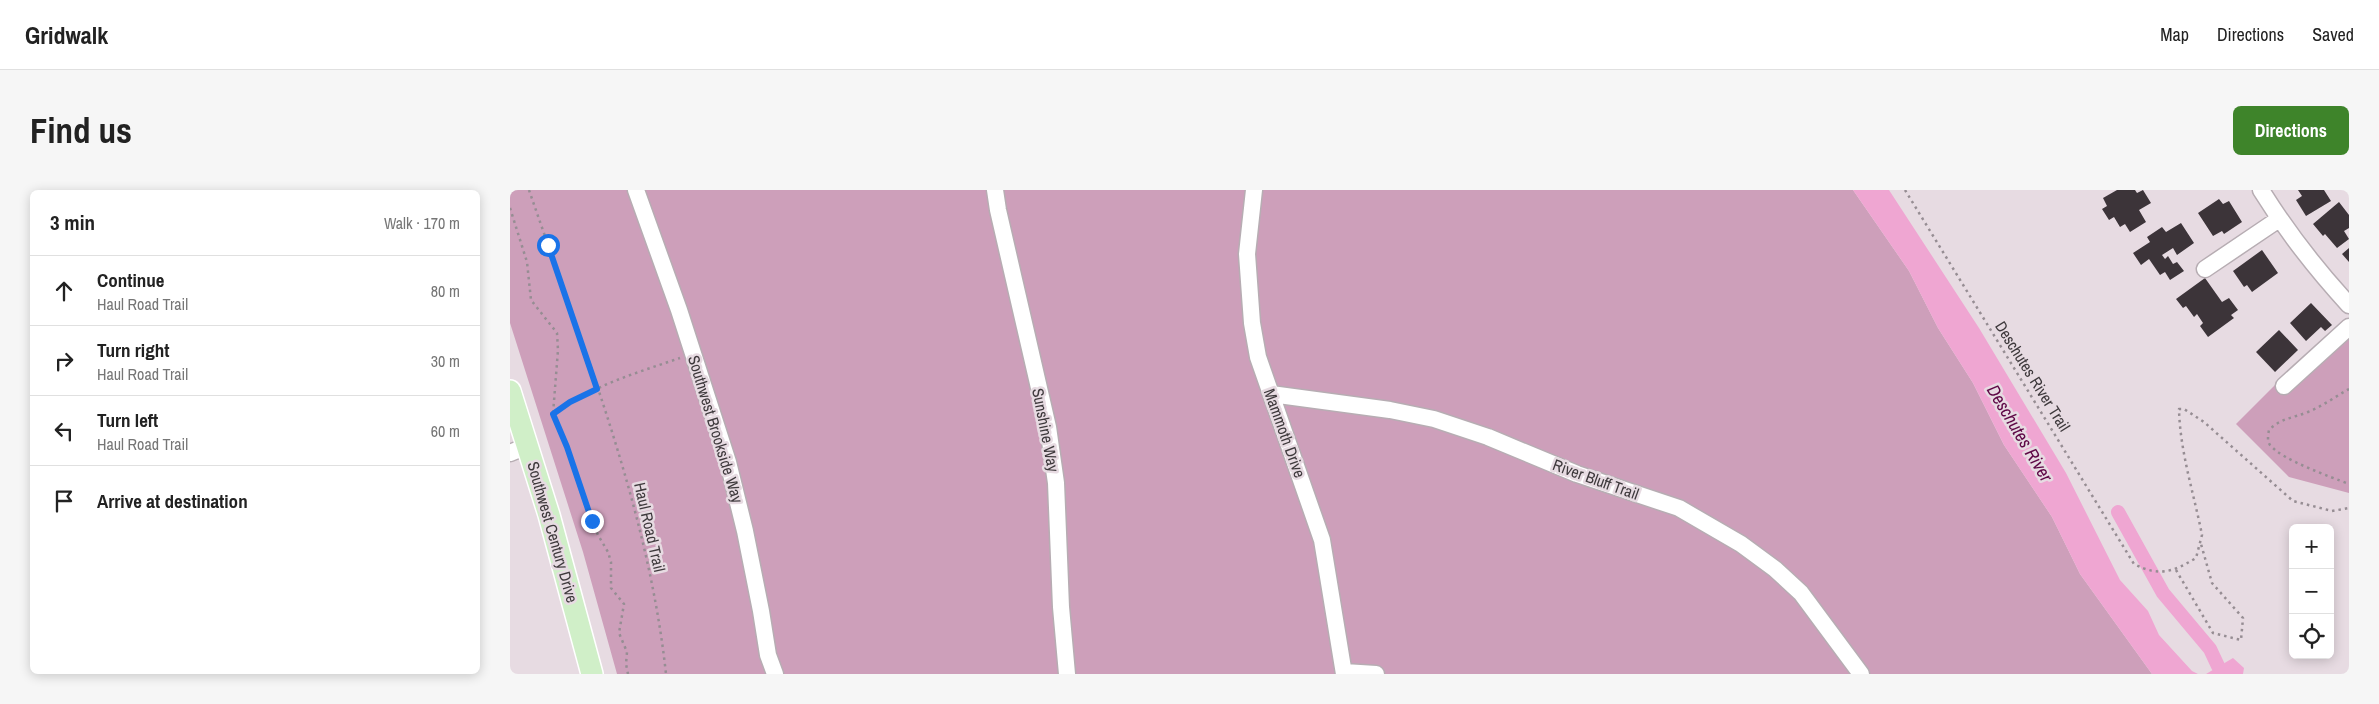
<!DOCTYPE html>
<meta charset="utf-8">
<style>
:root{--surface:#fff;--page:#f6f6f6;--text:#222;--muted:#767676;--line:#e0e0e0;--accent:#3e842a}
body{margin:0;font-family:"Archivo Narrow",sans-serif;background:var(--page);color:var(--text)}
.controls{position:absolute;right:15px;bottom:15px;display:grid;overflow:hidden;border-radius:8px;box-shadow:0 2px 12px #0003}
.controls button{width:45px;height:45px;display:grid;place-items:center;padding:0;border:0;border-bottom:1px solid var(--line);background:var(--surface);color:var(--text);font:25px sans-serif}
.stop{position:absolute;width:15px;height:15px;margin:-11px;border:4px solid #1a73e8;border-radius:50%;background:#fff}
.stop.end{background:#1a73e8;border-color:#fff;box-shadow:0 1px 5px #0008}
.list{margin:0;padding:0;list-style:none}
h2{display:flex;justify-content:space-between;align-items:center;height:65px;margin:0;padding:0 20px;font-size:21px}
h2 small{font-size:16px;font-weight:400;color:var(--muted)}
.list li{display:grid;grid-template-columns:32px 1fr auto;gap:15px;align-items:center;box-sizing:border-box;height:70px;padding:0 20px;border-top:1px solid var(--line)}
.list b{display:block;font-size:19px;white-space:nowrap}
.list p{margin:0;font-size:16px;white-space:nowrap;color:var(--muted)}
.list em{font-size:16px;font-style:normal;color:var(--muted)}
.icon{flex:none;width:28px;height:28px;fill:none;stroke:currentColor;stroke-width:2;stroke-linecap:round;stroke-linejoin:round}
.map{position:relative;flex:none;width:1839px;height:484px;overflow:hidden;border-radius:8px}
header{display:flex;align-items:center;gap:30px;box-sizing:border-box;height:70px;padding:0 25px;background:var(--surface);border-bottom:1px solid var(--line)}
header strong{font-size:24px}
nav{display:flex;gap:28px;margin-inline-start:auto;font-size:18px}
.intro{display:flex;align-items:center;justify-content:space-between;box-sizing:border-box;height:120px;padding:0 30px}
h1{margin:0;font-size:35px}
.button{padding:12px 22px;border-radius:8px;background:var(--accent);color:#fff;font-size:18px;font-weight:700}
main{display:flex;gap:30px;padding:0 30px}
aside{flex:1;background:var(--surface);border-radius:8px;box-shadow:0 2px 12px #0003}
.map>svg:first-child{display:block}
</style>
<header>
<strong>Gridwalk</strong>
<nav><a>Map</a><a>Directions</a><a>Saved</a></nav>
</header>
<div class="intro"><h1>Find us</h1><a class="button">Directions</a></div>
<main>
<aside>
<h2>3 min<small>Walk · 170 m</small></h2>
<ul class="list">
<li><svg class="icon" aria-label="ahead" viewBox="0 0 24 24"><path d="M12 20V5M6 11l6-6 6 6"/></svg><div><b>Continue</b><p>Haul Road Trail</p></div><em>80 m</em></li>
<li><svg class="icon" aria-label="right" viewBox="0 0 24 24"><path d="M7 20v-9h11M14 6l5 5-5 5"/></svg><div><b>Turn right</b><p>Haul Road Trail</p></div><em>30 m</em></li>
<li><svg class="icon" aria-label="left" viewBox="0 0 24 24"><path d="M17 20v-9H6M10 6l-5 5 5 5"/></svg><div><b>Turn left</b><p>Haul Road Trail</p></div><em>60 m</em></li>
<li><svg class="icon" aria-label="arrive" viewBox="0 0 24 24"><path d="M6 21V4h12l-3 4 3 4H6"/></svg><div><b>Arrive at destination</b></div></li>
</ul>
</aside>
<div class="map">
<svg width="1839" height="484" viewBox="0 0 1839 484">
<rect width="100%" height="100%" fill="#e7dbe2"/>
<!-- green -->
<path fill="#cd9fba" d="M0 0H1343L1399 81 1428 138 1463 193 1494 255 1542 327 1570 384 1642 484H107L73 362 0 133Z
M1839 145V303L1779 287 1726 234 1766 194 1776 204Z"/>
<!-- water -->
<path fill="#efa6d2" d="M1343 0H1379L1469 138 1556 283 1610 390 1638 421 1649 445 1682 481 1688 484H1642L1570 384 1542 327 1494 255 1463 193 1428 138 1399 81Z
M1723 468 1734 478 1733 484H1696Z"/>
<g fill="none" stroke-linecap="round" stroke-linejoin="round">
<!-- canal -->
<path stroke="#efa6d2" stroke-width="14" d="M1608 322 1653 403 1700 459 1708 476"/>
</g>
<!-- building -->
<path fill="#3c3439" d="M1607 0H1625L1627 3 1633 0 1641 13 1629 20 1636 32 1620 42 1615 34 1610 37 1604 27 1599 30 1592 19 1597 16 1593 8Z
M1788 0H1814L1821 11 1796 26 1786 10 1792 6Z
M1709 9 1713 14 1719 11 1732 32 1714 44 1712 41 1703 46 1688 23Z
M1829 12 1839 25V38L1834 41 1839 49 1827 58 1815 44 1813 46 1803 34Z
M1671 33 1684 53 1667 65 1663 58 1652 65 1655 69 1658 66 1663 74 1667 72 1674 81 1660 90 1655 82 1650 85 1639 69 1631 75 1623 63 1640 52 1637 47 1652 37 1656 42Z
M1839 58V72L1832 64Z
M1752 60 1768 83 1742 102 1737 95 1734 97 1723 81Z
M1695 88 1712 112 1719 108 1728 120 1721 125 1724 128 1698 147 1690 136 1693 133 1687 124 1684 127 1676 116 1673 118 1666 109Z
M1801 113 1822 135 1815 141 1811 137 1796 151 1780 133Z
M1769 140 1788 160 1765 182 1746 162Z"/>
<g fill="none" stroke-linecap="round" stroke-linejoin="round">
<!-- minor casing -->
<g stroke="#b7adb3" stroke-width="19">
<path id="minor" d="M126 0 169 120 218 272 235 341 251 421 258 465 265 484
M485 0 488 20 538 237 546 293 551 417 557 484
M744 0 737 64 742 133 748 167 812 350 834 484
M1751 0C1777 42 1806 79 1839 115
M1695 79 1769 29
M1774 196 1839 137
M761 204 880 220 924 229 978 247 1067 284 1169 318 1231 354 1265 379 1291 403 1351 484
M0 263 17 256
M834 482 866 484"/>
</g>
<!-- major casing -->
<g stroke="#fff" stroke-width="24">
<path id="major" d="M0 201 39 325 82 484"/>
</g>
<!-- path -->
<path stroke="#968d93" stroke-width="2.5" stroke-dasharray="2.5 4" stroke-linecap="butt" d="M19 0C73 158 138 317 156 484
M1395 0 1624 374C1649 387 1663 382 1686 368L1692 345C1684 304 1670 262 1669 219H1674L1694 232 1783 311 1822 321 1839 318
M0 18 17 72 21 110 47 143 48 160 43 224 57 257 74 312 88 345 98 362 101 372V398L114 414 109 443 117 462 116 474 118 484
M1839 199C1826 206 1813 216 1798 222 1783 228 1771 228 1759 240 1758 245 1757 251 1760 255 1772 270 1821 287 1839 294
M44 224C81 196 126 183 170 168
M1666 380 1703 443 1731 450 1733 428 1702 393 1691 354"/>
<!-- minor -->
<use href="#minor" stroke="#fff" stroke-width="16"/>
<!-- major -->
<use href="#major" stroke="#d0efc8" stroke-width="21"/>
</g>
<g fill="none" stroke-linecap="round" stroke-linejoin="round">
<!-- route -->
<path stroke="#1a73e8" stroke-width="6" d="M38 55 87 199 60 212 43 224 57 257 82 331"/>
</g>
<g text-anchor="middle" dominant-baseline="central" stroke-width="5" stroke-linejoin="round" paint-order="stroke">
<!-- street labels -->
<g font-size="16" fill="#3e393c" stroke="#e7dbe2">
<text transform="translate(1523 186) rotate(58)">Deschutes River Trail</text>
<text transform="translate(206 239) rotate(73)">Southwest Brookside Way</text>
<text transform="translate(536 240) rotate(79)">Sunshine Way</text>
<text transform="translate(775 243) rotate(70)">Mammoth Drive</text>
<text transform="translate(1086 289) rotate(20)">River Bluff Trail</text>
<text transform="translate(140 337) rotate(77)">Haul Road Trail</text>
<text transform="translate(43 342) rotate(74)">Southwest Century Drive</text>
</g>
<!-- water labels -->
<g font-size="18" font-style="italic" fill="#5e0746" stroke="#e7dbe2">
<text transform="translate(1510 243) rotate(59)">Deschutes River</text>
</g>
</g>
</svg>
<div class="controls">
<button>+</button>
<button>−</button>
<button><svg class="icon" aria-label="locate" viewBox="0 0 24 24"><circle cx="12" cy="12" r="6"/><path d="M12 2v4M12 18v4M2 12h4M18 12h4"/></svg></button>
</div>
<div class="stop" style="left:38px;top:55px"></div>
<div class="stop end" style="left:82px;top:331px"></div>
</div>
</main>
